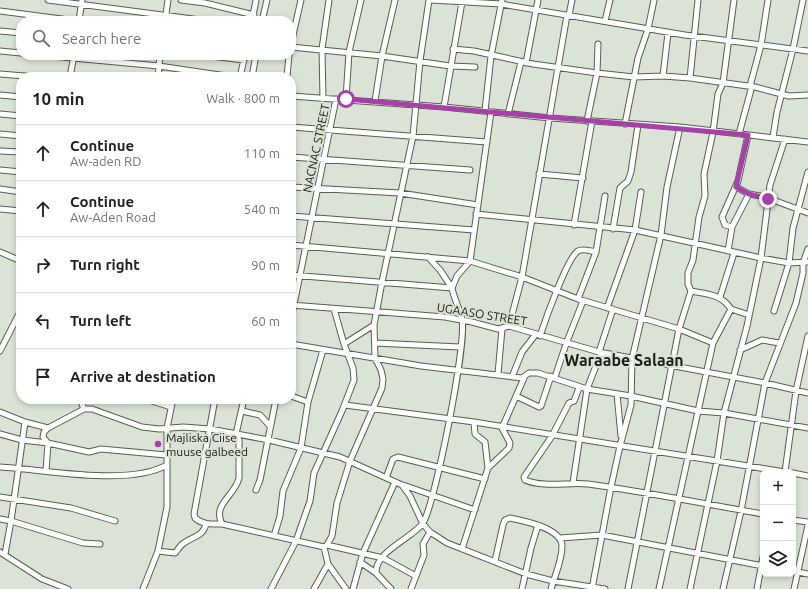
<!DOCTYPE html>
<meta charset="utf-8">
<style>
:root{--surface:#fff;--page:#f6f6f6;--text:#202124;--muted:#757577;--line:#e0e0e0}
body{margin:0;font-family:Ubuntu,sans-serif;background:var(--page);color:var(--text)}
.controls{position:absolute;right:12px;bottom:12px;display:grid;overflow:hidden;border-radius:8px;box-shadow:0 2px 6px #0003}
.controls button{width:36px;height:36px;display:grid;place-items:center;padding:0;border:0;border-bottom:1px solid var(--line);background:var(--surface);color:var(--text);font:20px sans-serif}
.stop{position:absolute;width:12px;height:12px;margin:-9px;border:3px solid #a642a7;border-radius:50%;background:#fff}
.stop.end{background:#a642a7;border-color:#fff;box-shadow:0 1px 4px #0008}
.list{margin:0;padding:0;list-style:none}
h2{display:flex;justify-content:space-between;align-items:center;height:52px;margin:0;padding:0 16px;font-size:17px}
h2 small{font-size:13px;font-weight:400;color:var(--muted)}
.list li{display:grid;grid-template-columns:26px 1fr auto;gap:12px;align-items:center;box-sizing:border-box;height:56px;padding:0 16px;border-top:1px solid var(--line)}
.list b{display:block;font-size:15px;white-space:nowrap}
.list p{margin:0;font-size:13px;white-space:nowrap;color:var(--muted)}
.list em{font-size:13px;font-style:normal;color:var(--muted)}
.icon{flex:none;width:22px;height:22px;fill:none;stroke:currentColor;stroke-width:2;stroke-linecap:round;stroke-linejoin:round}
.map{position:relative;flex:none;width:808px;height:589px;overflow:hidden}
.search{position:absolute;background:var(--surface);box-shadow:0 2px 6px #0003;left:16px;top:16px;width:280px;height:44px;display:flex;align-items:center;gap:10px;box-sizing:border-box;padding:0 14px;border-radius:16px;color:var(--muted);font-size:15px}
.panel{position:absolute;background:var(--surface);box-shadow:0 2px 6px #0003;left:16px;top:72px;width:280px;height:332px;border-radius:16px}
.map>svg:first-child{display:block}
</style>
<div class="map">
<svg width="808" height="589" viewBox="0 0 808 589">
<rect width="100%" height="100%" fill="#dae3d5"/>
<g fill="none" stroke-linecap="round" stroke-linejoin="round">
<!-- minor casing -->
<g stroke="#565e52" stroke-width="7">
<path id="minor" d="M48 0 208 21
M181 0 205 3 254 15
M431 0 501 4 685 35 808 51
M0 11 77 21
M569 15 572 0
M79 21 82 0
M165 21 168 0
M252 21 256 0
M262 21 267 0
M605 21 610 0
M0 31 21 33
M291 44 301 0
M291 47 382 56 450 66 475 67
M453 49 474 51 533 64 597 73 634 77 663 76 690 78 755 87 789 96 808 95
M0 51 21 53
M41 55 159 66 233 77
M203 55 244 60
M526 63 538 0
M0 74 37 77
M663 76 668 33
M70 77 74 55
M158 77 160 55
M240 77 245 55
M252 77 256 55
M287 77 289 55
M690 78 698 0
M750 86 761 45 768 0
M0 95 21 97
M291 96 444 107 550 118 680 127 808 142
M323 99 322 49 329 0
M346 99 349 52 361 0
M375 101 382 56 395 0
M444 107 462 2
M485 111 491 56 502 0
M0 114 21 116
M508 114 521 62
M587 121 597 73 598 44
M625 124 638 58 648 29 654 0
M291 127 487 142
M0 134 21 136
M739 134 752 86
M773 137 777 112 793 49 803 0
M0 151 21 152
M291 157 470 170
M0 170 21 172
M539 174 583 178
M291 187 400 193 478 205
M736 187 749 194
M0 189 21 192
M0 209 21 211
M476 214 635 230 761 258 789 263 808 262
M291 216 474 230
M574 225 592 121
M732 227 725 225 722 217 738 181 748 135
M613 229 620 188 628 181 631 172 638 125
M291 245 470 261 522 277 578 299 679 329 713 343 659 589
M728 251 732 227 749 194 765 197 808 213
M0 252 21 261
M428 257 440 270 452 288
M291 275 452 288
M691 291 688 284V273L693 260 699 217 705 196 704 174 713 132 718 94 723 83 734 0
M720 297 734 253
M578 299 596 252 605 196
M291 305 445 317 472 322 498 329 509 326 599 352 765 383 808 393
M607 308 635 230 641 192
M334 309 344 344
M774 311 789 263 793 228 808 172
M291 319 336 99
M509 326 522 277 567 15
M540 336C545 321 567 258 578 251 583 248 590 251 596 252
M375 343 460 347
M713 343 731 309
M291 344 421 366 522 378 529 373H538L587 389 631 396 698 411 724 413 808 428
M740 350 762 340 779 343
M0 351 21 310
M599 352 613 309
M498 374 502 329
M512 377 522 352 536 334
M555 377 566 344 583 301
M579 388 574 401 569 403 552 436 524 477 525 480C544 488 568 482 588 484 647 492 705 504 763 514
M617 394 621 436
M291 396 308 402
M516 396 539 407 541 406 551 376
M80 399 84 409
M146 399 171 407
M215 399 194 514 195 518C203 525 212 524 222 524
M244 399 236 434 239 440V478C235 496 212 504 222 524L324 547 327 545 332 536 337 503 350 461 382 388 383 379 381 370 375 358 374 325 382 282 413 136 420 61 429 0
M345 405 474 422 785 472
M242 411 260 415 270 426
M0 412 25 422 48 428
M0 434 22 440 48 443 89 452 101 449 166 455
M0 467C45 469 127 487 167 465
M488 468 509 448 510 443 502 428 524 378
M46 471 48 443 43 437 44 432 48 428 84 409H92L142 427 159 429 183 427 210 429 269 440 340 457 402 485 410 496 423 524 430 532 447 543 526 574 553 581 605 589
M785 472 796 391 808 336
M793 473 808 476
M386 478 393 459 398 457 485 479
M573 483 587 389 601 353
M403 485 475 510
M256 490 260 480 276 399
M0 497 71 508 115 521
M0 519 11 521 25 422
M793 520 808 522
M274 536 280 516 283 491 301 448 308 402 323 350
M560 538 602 535 763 566
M327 545 383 558 416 576
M324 547 328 564 346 589
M462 549 488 468 485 442 475 434 474 422
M158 551 175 553C178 550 180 545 184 543 193 536 203 537 206 524
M0 552 42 579 68 589
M5 554 11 521 83 543 100 544
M495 561 503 525 505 520 510 518C524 521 562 528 562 546 562 561 555 575 551 589
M360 562 376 573
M793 571 808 574
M143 589 158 551 167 507V428L173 399
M271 589 296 541 310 501 314 473 342 411 354 380 353 368 344 344 374 325
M314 589 328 564
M353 589 363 553 395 482
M391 589 376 573C375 551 413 538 423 523 435 504 467 343 462 320 460 309 454 299 452 288L457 276 470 261 491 112
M411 589 424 555 423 544 430 532
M522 589 531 548 538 525
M592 589 611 487 620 446 631 405 632 359 661 235 667 187 680 127
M628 589 679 329 691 291C707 294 721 294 731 309L749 315
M690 589 717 461 724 413 747 326 761 258 770 185 785 139
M723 589 741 511 765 383 796 303 803 273V263L808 249
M757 589 763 557
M794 589 808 525"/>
</g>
<!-- minor -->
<use href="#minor" stroke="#fff" stroke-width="5"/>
</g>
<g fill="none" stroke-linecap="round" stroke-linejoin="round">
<!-- route -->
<path stroke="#a642a7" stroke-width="5" d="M346 99 748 135 736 187 749 194 768 199"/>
</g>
<!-- markers -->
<circle fill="#a642a7" stroke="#dae3d5" stroke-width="1.5" cx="158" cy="444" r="4"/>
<g text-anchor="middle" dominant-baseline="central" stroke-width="4" stroke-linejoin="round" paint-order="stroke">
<!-- street labels -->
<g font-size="12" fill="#181b17" stroke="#dae3d5">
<text transform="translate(316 148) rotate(-78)">NACNAC STREET</text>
<text transform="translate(482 314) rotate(9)">UGAASO STREET</text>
</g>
<!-- poi labels -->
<g font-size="12" fill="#181b17" stroke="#dae3d5" text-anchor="start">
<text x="166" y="437">Majliska Ciise<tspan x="166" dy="14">muuse galbeed</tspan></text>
</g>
<!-- district labels -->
<g font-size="16" font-weight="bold" fill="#181b17" stroke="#dae3d5">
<text x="624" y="360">Waraabe Salaan</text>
</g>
</g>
</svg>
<div class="controls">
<button>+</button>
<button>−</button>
<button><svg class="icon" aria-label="layers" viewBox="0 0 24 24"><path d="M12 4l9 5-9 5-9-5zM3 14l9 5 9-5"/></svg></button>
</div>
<div class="stop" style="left:346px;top:99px"></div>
<div class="stop end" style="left:768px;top:199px"></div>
<div class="search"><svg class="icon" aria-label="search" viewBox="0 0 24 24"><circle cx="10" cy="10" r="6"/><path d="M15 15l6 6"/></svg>Search here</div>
<section class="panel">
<h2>10 min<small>Walk · 800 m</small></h2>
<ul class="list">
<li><svg class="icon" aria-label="ahead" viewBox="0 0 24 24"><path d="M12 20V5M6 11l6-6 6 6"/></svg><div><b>Continue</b><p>Aw-aden RD</p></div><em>110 m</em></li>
<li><svg class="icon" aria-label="ahead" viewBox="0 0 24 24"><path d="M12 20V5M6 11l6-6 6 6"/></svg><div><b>Continue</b><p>Aw-Aden Road</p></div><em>540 m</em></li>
<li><svg class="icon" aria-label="right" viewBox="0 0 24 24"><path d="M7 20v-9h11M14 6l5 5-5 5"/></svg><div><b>Turn right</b></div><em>90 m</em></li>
<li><svg class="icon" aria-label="left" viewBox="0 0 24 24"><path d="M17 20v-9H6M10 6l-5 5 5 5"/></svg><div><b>Turn left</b></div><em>60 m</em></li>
<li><svg class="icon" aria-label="arrive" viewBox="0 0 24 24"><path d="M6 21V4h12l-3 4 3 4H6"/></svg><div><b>Arrive at destination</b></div></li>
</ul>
</section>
</div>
